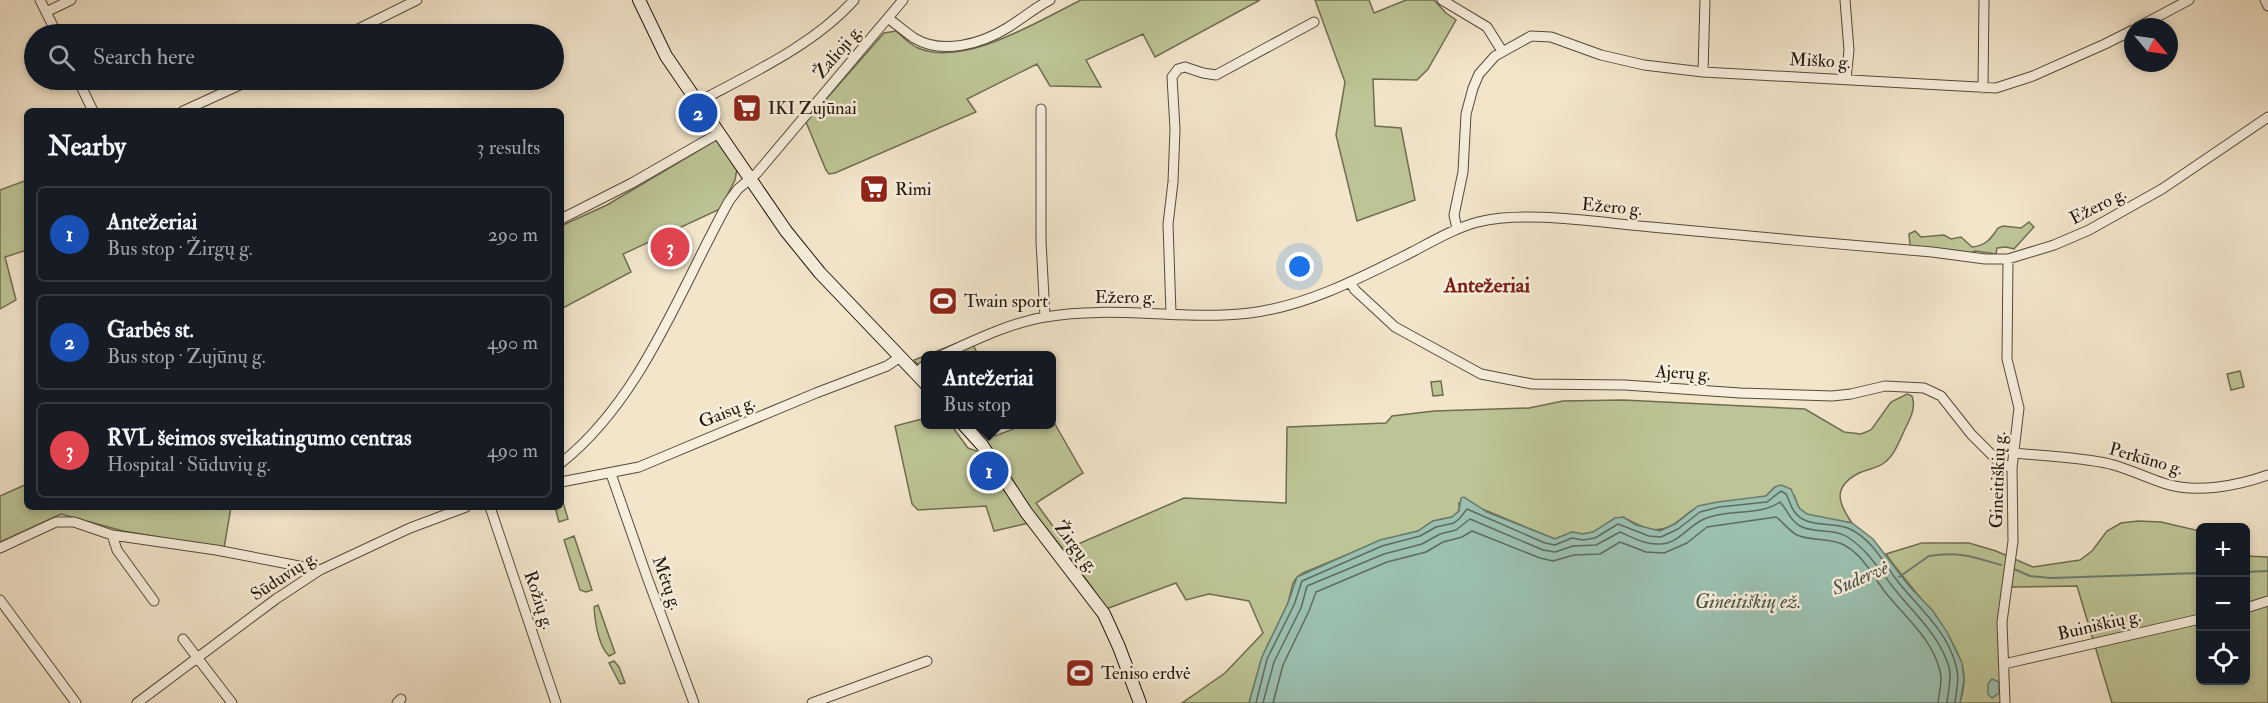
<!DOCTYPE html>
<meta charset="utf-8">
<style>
:root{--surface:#171b24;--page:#242831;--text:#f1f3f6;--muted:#9ea1a6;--line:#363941;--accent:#2563eb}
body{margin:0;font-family:"IM FELL Double Pica",serif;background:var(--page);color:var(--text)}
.controls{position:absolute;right:18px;bottom:18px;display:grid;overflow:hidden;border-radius:9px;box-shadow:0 3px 9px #0003}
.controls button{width:54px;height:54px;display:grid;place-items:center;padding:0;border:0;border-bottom:2px solid var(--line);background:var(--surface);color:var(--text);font:30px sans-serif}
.compass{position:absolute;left:2124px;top:18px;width:54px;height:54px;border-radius:50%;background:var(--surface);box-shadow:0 3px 9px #0003;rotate:119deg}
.you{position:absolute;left:1300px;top:267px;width:21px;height:21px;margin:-15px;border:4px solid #fff;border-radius:50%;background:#1a73e8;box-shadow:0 0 0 9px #1a73e833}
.badge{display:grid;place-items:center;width:39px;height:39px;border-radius:50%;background:var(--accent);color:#fff;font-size:20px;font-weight:700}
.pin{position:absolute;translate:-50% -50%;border:3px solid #fff;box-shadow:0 2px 6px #0006}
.popup{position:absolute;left:921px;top:351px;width:135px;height:78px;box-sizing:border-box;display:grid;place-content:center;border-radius:9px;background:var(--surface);filter:drop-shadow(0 2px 4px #0005);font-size:20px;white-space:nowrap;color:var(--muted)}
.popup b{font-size:22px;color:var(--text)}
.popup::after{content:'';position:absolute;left:50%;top:100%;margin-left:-12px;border:12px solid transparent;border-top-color:var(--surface)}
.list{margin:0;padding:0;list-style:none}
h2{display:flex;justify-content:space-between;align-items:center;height:78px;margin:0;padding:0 24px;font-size:26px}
h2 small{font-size:20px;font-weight:400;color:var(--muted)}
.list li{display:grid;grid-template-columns:39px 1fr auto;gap:18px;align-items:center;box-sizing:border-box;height:96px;margin:0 12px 12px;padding:0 12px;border:2px solid var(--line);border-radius:9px}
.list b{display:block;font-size:22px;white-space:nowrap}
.list p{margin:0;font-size:20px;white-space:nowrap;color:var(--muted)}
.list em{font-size:20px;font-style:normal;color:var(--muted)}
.icon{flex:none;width:33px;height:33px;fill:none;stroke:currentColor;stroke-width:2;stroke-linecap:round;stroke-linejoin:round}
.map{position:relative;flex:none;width:2268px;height:703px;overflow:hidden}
.search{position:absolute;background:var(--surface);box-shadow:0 3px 9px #0003;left:24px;top:24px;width:540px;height:66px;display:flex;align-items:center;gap:15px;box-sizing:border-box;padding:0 21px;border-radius:33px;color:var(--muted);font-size:22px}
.panel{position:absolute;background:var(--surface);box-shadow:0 3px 9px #0003;left:24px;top:108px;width:540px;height:402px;border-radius:9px}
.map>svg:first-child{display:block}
</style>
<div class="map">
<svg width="2268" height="703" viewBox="0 0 2268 703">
<rect width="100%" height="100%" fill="#f2e5ca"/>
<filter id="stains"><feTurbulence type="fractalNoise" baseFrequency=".00333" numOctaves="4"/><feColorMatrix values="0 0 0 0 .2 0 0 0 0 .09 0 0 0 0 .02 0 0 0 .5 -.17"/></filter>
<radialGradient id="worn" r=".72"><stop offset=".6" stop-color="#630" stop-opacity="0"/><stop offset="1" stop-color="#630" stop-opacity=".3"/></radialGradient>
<!-- green -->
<path fill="#bdc495" stroke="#6e6d50" stroke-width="1.5" d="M1081 0H1260L1155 57 1143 34 1086 60 1101 87 1050 86 1037 64 967 99 976 112 835 173 829 174 826 170 806 122 884 33 896 31C903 37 910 45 918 48 964 68 1040 20 1081 0Z
M1315 0H1369L1374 13 1406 0H1434L1446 13 1456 20 1428 69 1417 80 1373 79 1375 126 1401 128 1415 200 1357 221 1336 135 1345 82Z
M718 139 737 169 735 180 720 209 623 254 631 272 561 309V226L607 205Z
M27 180V250L5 257 16 300 0 309V190Z
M2029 222 2034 227 2014 249 2006 247 1997 248 1996 254 1975 251 1969 254 1913 248 1910 245 1909 234 1915 231 1921 237 1944 235 1951 239 1961 237 1972 247C1985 246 1991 239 1998 228L2003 226 2021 228Z
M970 338 978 355 926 356V374L914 360Z
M2240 371 2244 387 2231 390 2227 374Z
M1441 381 1443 395 1433 396 1431 382Z
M1907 394 1912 396C1916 407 1911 417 1906 427 1900 439 1895 455 1884 463 1876 469 1867 469 1859 473 1832 487 1838 503 1852 523L1807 515 1799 508 1794 495 1775 487 1766 496C1745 501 1723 500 1701 506 1694 508 1688 513 1682 518 1660 537 1646 530 1623 517L1593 532 1583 534 1572 532 1555 539 1475 506 1459 503V511L1452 517 1433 521 1418 531 1380 541 1303 573 1297 577 1293 583 1288 603 1262 657 1249 703H1182L1225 673 1263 633 1249 601 1209 594 1186 600 1176 583 1106 609C1084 572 1054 540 1028 505 1009 479 995 449 973 425H984L995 436 1024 425 1052 424V419L1083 473 1036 503 1069 548 1184 498 1286 503 1287 427 1386 423 1392 416 1434 411 1529 408 1563 401 1623 400 1805 409 1844 432 1861 434 1871 430 1891 402Z
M926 418V424L951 425 968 448 979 452 1029 523 994 531 986 506 918 510 912 504 895 426Z
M27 484V507H231L224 548 123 531 61 514 0 542V496Z
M561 496 568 519 559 522 555 507H561Z
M2138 521 2161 522 2200 531V680H2246V556L2268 557V703H2112L2077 586 2013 587 2005 583 2002 703H1960C1962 696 1964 687 1964 680 1965 641 1908 587 1886 554L1922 543H1969L1996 551 2033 567 2080 560 2092 551 2107 531 2121 523Z
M574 536 592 590 586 592 580 590 564 540Z
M598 605 615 653 609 656C598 645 595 621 594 607Z
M614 661 619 667 625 683 620 684 609 663Z"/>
<!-- water -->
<path fill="#9cc0b0" stroke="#6a7c6e" stroke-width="1.5" d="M1781 485 1791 489 1799 508 1807 514 1852 523 1873 539 1909 586 1933 611 1947 632 1962 663 1964 680 1960 703H1249L1262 657 1288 603 1297 577 1380 540 1418 531 1433 521 1452 517 1459 511 1461 498 1464 497 1487 512 1555 539 1572 532 1583 534 1593 532 1615 518 1623 517 1636 525 1660 531 1675 524 1698 506 1718 502 1766 496 1775 487Z
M1992 679 1999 682V693L1992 698 1988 694V684Z"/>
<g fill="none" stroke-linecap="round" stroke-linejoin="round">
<!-- shore -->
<path stroke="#5e6b5e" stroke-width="1.5" d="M1256 703 1267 659 1294 605 1302 581 1382 546 1420 536 1436 527 1454 523 1460 518 1467 509 1545 543 1555 545 1572 538 1583 540 1595 538 1618 524 1649 536 1661 537 1678 529 1700 512 1719 507 1767 502 1781 491 1786 494C1789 499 1790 506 1794 511 1805 529 1833 521 1850 529 1873 540 1884 564 1899 583 1920 609 1948 632 1956 666 1960 679 1956 690 1955 703
M1263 703 1274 662 1301 608 1307 586 1384 554 1422 544 1440 534 1456 530 1470 519 1543 550 1555 552 1573 546 1596 545 1620 532C1632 537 1645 545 1660 544 1678 544 1688 526 1704 519 1729 508 1758 517 1780 502 1788 510 1789 520 1800 526 1815 534 1835 528 1849 538 1870 552 1881 573 1897 592 1917 617 1939 635 1949 667 1952 679 1948 691 1947 703
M1273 703 1283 665 1309 611 1316 592 1387 562 1426 552 1443 542 1462 537 1472 531 1540 558 1553 561 1574 555 1600 554 1620 542 1646 552 1664 553 1687 543 1707 527 1776 517C1783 522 1788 530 1797 535 1811 541 1828 538 1842 544 1862 553 1873 576 1885 592 1905 617 1932 638 1940 671 1943 682 1939 692 1938 703"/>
<!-- stream -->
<path stroke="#6a7c6e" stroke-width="2" d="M2014 569 2030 576 2051 578 2200 573
M2246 572 2268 571
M1899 577 1929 556C1958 551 1974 557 2001 565"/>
<!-- street casing -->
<g stroke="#544a3b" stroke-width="11">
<path id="street" d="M40 0 57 34
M1442 0 1487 27 1502 51
M1845 0 1849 50 1846 79
M2265 0 2268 6
M46 12 71 0
M888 18C896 24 905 32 914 38 942 55 981 44 1007 28 1022 19 1034 8 1050 0
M2138 27 2189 0
M348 34 417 0
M1703 72 1705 0
M78 80 93 111
M1983 88 1984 0
M698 102C750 74 814 45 854 0
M1041 109V241L1045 317
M183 111 251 80
M561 219 632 183 719 133
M1457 229 1454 215 1463 172 1466 114 1473 88 1479 74 1495 56 1531 36 1551 37 1601 55 1644 65 1703 72 1996 88 2033 76 2105 44 2133 30
M1350 282 1355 290 1395 327 1481 374 1532 384 1625 385 1740 393 1832 396 1851 394 1885 386 1924 388 1941 396 1971 434 2000 463 2012 468
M1171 313 1168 224 1173 182 1175 129 1172 77 1178 69 1185 67 1203 73 1216 75 1314 22
M940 356C973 341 1009 323 1045 317 1113 305 1182 321 1250 313 1307 306 1362 277 1412 252 1433 241 1455 228 1478 222 1526 210 1601 223 1651 227 1745 236 1838 244 1932 252L1985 259H2008L2054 245 2089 230 2162 189 2268 117
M916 373 926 364
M2013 453C2045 456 2079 457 2110 464 2129 469 2145 477 2163 483 2196 494 2237 486 2268 475
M561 463C642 399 680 289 729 201L738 189 757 173 903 0
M611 474 647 577 694 703
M561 482 639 467 816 393 887 366 900 357
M490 507 556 703
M112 535 117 550 154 601
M0 548 56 522H74L112 535 216 550 320 570
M0 600 76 703
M2246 608 2268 601
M183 639 232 703
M2004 664 2200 619
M137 703 276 599 320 570 410 528 466 507
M397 703 401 699
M812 703 927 661
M2005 703 2002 622 2013 541 2012 468 2019 408 2007 359 2008 259"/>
</g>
<!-- secondary casing -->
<g stroke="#1f160b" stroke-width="14">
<path id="secondary" d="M639 0 666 56 786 231 820 273 926 384
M963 424 982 445 1026 512 1104 614 1119 647 1140 703"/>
</g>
<!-- street -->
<use href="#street" stroke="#f7eedd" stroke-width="9"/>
<!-- secondary -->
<use href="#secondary" stroke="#f7eedd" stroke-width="12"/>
</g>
<!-- icons -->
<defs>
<g id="supermarket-square" transform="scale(1.5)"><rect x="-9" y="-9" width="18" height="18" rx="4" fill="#8f2418" stroke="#f7eedd"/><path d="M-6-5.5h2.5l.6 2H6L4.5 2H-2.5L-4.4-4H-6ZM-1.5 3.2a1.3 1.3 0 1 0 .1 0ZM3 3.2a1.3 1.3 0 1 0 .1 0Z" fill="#fff"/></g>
<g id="stadium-square" transform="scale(1.5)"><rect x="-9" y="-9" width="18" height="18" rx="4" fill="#8f2418" stroke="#f7eedd"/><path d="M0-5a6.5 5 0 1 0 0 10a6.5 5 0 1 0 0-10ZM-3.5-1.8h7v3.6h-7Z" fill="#fff"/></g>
</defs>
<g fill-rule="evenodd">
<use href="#supermarket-square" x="747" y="108"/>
<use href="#supermarket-square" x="874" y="189"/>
<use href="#stadium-square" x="943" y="301"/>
<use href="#stadium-square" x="1080" y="673"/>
</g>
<g text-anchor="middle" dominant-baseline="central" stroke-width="5" stroke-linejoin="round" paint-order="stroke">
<!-- street labels -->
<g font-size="18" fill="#1f160b" stroke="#f7eedd">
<text transform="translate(838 52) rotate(-50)">Žalioji g.</text>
<text transform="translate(1820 61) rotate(3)">Miško g.</text>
<text transform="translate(2098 206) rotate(-27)">Ežero g.</text>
<text transform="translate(1612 207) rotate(5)">Ežero g.</text>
<text x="1125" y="297">Ežero g.</text>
<text transform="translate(1683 373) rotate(3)">Ajerų g.</text>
<text transform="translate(727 412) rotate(-22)">Gaisų g.</text>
<text transform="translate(2146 459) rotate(16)">Perkūno g.</text>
<text transform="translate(1998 480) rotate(-88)">Gineitiškių g.</text>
<text transform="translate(1076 547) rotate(52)">Žirgų g.</text>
<text transform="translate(284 576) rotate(-33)">Sūduvių g.</text>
<text transform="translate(667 583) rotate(70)">Mėtų g.</text>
<text transform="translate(539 600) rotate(71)">Rožių g.</text>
<text transform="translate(2099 625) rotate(-13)">Buiniškių g.</text>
</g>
<!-- poi labels -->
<g font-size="18" fill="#1f160b" stroke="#f7eedd" text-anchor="start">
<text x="768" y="108">IKI Zujūnai</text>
<text x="895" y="189">Rimi</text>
<text x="964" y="301">Twain sport</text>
<text x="1101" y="673">Teniso erdvė</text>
</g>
<!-- water labels -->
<g font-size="20" font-style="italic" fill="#4b5245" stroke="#f7eedd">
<text transform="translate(1860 578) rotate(-23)">Sudervė</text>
<text x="1748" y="601">Gineitiškių ež.</text>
</g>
<!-- quarter labels -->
<g font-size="21" font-weight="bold" fill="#7a1f14" stroke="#f7eedd">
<text x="1487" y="285">Antežeriai</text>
</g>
</g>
<rect width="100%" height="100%" filter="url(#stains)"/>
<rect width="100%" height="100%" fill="url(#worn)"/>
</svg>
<div class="controls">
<button>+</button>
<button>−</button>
<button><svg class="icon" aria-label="locate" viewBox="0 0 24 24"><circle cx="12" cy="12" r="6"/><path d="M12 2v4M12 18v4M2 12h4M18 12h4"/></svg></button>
</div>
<svg class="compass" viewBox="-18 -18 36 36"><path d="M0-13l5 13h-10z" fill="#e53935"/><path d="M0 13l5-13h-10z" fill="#9ea1a6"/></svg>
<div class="you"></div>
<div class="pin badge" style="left:989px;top:471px;background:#1a4fb4">1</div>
<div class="popup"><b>Antežeriai</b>Bus stop</div>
<div class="pin badge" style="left:698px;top:113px;background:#1a4fb4">2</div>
<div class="pin badge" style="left:670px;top:247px;background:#e0444e">3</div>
<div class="search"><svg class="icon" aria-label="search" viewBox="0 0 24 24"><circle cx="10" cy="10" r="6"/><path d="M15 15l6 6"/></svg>Search here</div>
<section class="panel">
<h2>Nearby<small>3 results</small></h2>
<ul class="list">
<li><span class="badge" style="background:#1a4fb4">1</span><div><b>Antežeriai</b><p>Bus stop · Žirgų g.</p></div><em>290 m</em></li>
<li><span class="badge" style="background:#1a4fb4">2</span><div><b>Garbės st.</b><p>Bus stop · Zujūnų g.</p></div><em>490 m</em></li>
<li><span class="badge" style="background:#e0444e">3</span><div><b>RVL šeimos sveikatingumo centras</b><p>Hospital · Sūduvių g.</p></div><em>490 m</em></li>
</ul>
</section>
</div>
